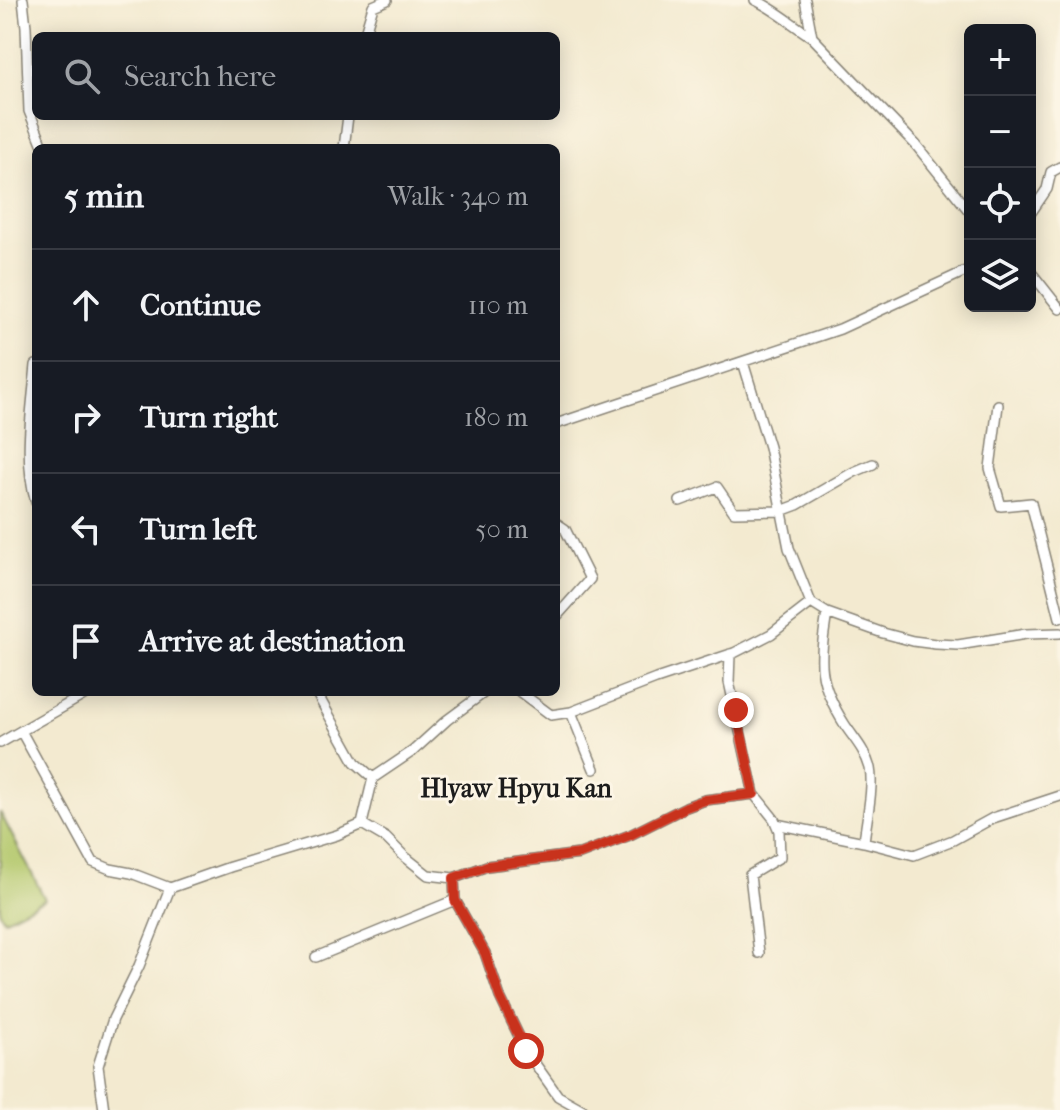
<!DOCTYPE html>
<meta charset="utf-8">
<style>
:root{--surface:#171b24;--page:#20242c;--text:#f1f3f6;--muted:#9ea1a6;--line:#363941}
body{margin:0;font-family:"IM FELL French Canon",serif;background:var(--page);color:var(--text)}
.controls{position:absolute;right:24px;top:24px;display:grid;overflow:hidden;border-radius:12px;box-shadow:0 4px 20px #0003}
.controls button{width:72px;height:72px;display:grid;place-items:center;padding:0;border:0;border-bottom:2px solid var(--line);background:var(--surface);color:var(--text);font:40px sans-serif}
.stop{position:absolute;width:24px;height:24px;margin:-18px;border:6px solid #c8321e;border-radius:50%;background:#fff}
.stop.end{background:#c8321e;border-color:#fff;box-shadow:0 2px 8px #0008}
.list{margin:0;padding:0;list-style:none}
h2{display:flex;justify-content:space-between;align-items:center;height:104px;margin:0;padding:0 32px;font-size:34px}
h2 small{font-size:26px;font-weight:400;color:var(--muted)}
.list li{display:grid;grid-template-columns:52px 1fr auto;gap:24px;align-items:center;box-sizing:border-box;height:112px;padding:0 32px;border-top:2px solid var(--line)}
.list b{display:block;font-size:30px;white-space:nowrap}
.list em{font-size:26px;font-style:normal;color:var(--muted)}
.icon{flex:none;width:44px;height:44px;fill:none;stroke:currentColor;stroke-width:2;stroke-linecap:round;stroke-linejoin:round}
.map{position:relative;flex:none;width:1060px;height:1110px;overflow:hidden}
.search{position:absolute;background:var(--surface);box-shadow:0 4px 20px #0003;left:32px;top:32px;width:528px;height:88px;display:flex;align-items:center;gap:20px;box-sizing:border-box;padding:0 28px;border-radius:12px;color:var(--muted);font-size:30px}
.panel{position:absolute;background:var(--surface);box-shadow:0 4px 20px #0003;left:32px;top:144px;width:528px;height:552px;border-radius:12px}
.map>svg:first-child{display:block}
</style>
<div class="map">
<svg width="1060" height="1110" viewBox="0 0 1060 1110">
<rect width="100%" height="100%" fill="#fcf5e5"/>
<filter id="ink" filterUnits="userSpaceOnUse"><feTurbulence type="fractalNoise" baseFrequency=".0125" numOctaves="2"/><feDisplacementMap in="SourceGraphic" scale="16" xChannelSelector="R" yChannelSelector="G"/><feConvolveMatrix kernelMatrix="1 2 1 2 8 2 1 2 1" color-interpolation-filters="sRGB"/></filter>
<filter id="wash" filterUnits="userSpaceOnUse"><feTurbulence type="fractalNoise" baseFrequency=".006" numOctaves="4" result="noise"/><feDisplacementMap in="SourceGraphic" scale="32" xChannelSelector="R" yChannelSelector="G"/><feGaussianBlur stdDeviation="1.8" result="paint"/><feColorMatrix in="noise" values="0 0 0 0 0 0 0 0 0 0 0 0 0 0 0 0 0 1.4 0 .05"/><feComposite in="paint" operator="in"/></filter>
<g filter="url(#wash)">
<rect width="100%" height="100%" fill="#f3ead0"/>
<!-- green -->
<path fill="#b3c86c" stroke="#687244" stroke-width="2" d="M0 812 45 899 4 920 0 912Z"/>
</g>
<g filter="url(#ink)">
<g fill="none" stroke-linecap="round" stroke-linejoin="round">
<!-- minor casing -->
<g stroke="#888376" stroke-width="12">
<path id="minor" d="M23 0 26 27 29 111 44 148
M755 0C775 9 793 25 812 37
M805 0 812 37 916 145 970 212
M364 36 373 6 387 0
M344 148 348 116
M1030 214 1047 189 1051 172 1060 167
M1030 271 1060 309
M743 362 769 447 789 548 811 603 827 613 883 633 913 641 936 644 958 645 1026 634 1060 633
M36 365C32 411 23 458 36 502
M998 405 990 468 1001 506 1031 503 1060 618
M556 424 840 329 970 269
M680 501 717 487 734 512 781 511 797 505 854 472 873 464
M556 523 565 529 590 579 556 617
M827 613C819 663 817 681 845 725 855 740 865 750 870 768 874 788 866 821 864 842
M730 654 729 682 754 794 774 819 779 831 780 857 750 875 759 953
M316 692 355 762 373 778
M520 692 551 715 571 712
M21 731 93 862 110 869 131 873 170 888 230 867 337 835 362 824 373 778 413 751 447 720 485 692
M0 743 89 692
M594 769 571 712 656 679 734 653 771 634 811 603
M362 824 386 838 404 856 428 875 454 878 487 866 580 854 630 835 686 807 705 800 754 794
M776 824 864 842 914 855 953 840 993 818 1060 796
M455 900 485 953 500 997 526 1051 558 1096 583 1110
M316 957 455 900 454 878
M104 1110 98 1066 113 1019 139 966 170 888"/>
</g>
<!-- minor -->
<use href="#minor" stroke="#fff" stroke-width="9"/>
</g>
</g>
<g fill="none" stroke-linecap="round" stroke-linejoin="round" filter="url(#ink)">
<!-- route -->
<path stroke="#c8321e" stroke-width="10" d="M526 1051 500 997 485 953 455 900 454 878 487 866 580 854 630 835 686 807 705 800 754 794 736 710"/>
</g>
<g text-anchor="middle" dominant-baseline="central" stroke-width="6" stroke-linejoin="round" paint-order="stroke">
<!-- quarter labels -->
<g font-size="26" font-weight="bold" fill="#1c1c1c" stroke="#fcf5e5">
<text x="516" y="788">Hlyaw Hpyu Kan</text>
</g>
</g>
</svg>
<div class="controls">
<button>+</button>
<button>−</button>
<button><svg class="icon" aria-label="locate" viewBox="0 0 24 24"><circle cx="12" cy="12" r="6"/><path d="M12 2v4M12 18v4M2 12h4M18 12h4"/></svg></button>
<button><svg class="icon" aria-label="layers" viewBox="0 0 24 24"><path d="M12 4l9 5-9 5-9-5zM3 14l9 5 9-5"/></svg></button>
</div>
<div class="stop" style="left:526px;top:1051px"></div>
<div class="stop end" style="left:736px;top:710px"></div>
<div class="search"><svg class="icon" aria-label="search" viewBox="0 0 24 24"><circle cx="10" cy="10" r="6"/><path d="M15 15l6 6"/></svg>Search here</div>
<section class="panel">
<h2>5 min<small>Walk · 340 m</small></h2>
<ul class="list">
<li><svg class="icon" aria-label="ahead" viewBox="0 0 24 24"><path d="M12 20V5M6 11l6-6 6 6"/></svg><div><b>Continue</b></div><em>110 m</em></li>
<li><svg class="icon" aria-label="right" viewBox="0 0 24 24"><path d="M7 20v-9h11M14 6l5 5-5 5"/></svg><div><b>Turn right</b></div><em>180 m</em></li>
<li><svg class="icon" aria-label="left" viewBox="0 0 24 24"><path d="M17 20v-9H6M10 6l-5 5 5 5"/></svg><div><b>Turn left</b></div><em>50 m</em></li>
<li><svg class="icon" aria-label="arrive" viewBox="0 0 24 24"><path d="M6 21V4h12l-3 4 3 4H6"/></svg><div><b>Arrive at destination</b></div></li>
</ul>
</section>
</div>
